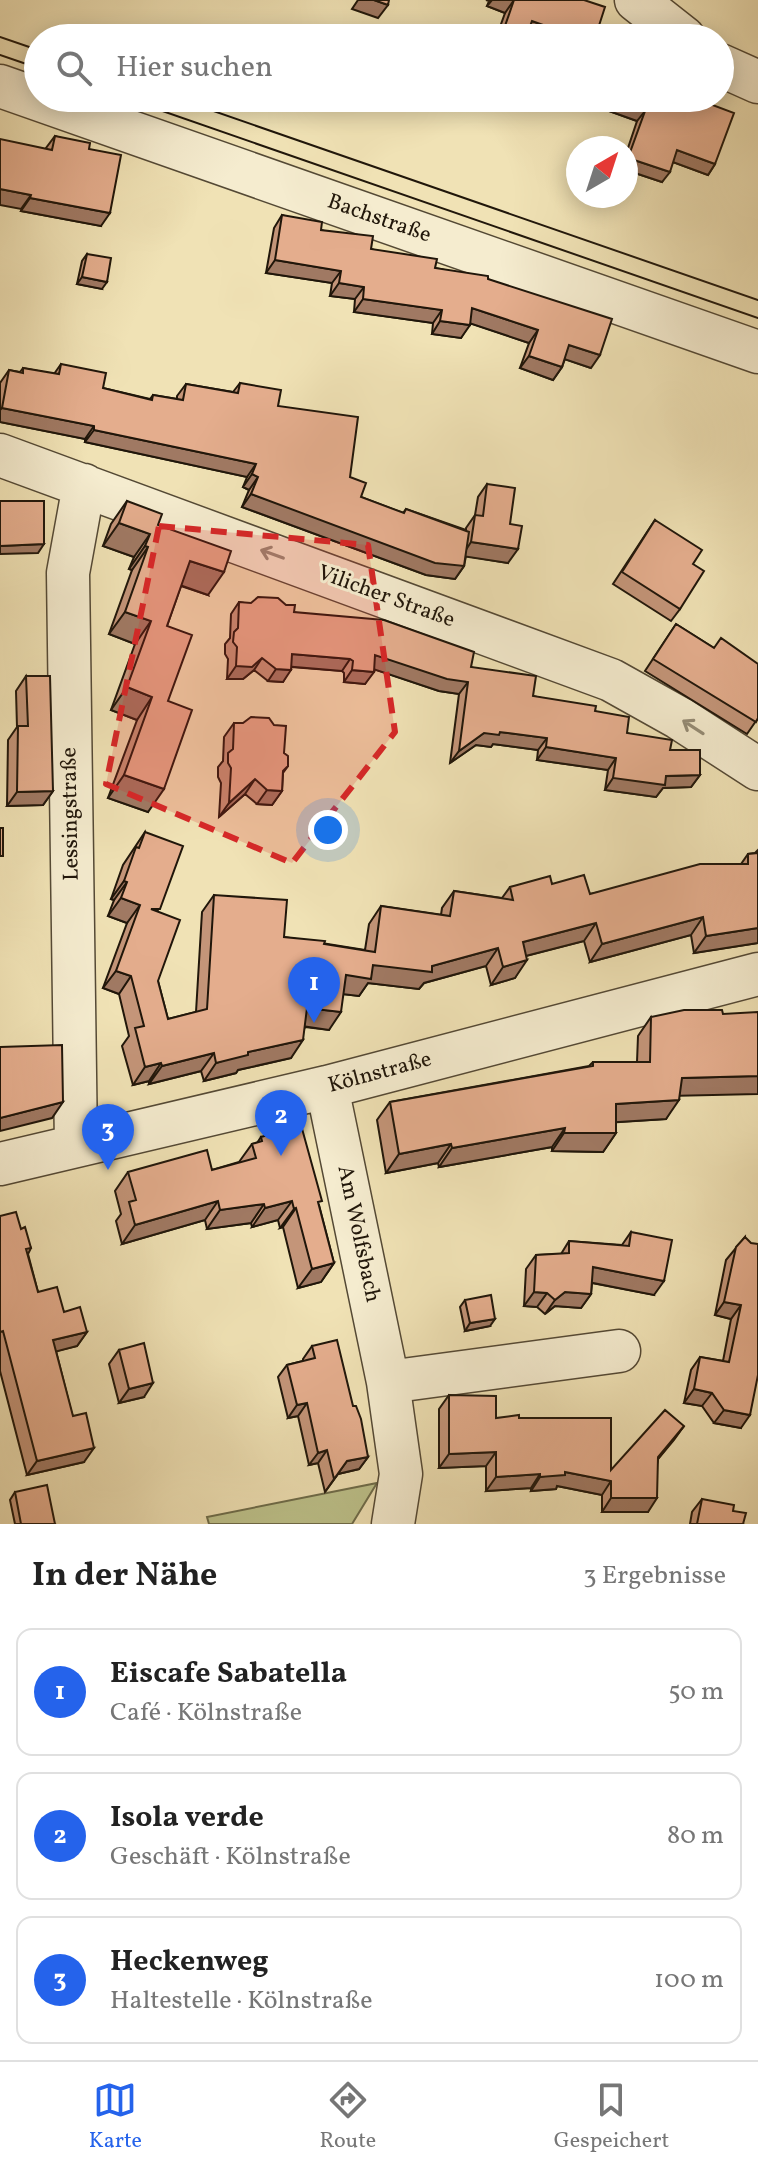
<!DOCTYPE html>
<html lang="de">
<meta charset="utf-8">
<style>
:root{--surface:#fff;--page:#f2f2f2;--text:#222;--muted:#767676;--line:#e0e0e0;--accent:#2563eb}
body{margin:0;font-family:Vollkorn,serif;background:var(--page);color:var(--text)}
.compass{position:absolute;left:566px;top:136px;width:72px;height:72px;border-radius:50%;background:var(--surface);box-shadow:0 4px 20px #0003;rotate:39deg}
.you{position:absolute;left:328px;top:830px;width:28px;height:28px;margin:-20px;border:6px solid #fff;border-radius:50%;background:#1a73e8;box-shadow:0 0 0 12px #1a73e833}
.badge{display:grid;place-items:center;width:52px;height:52px;border-radius:50%;background:var(--accent);color:#fff;font-size:26px;font-weight:700}
.pin{position:absolute;translate:-50% -66px;filter:drop-shadow(0 2px 4px #0008)}
.pin::after{content:'';position:absolute;top:42px;width:28px;height:24px;background:inherit;clip-path:polygon(0 0,100% 0,50% 100%)}
.list{margin:0;padding:0;list-style:none}
h2{display:flex;justify-content:space-between;align-items:center;height:104px;margin:0;padding:0 32px;font-size:34px}
h2 small{font-size:26px;font-weight:400;color:var(--muted)}
.list li{display:grid;grid-template-columns:52px 1fr auto;gap:24px;align-items:center;box-sizing:border-box;height:128px;margin:0 16px 16px;padding:0 16px;border:2px solid var(--line);border-radius:16px}
.list b{display:block;font-size:30px;white-space:nowrap}
.list p{margin:0;font-size:26px;white-space:nowrap;color:var(--muted)}
.list em{font-size:26px;font-style:normal;color:var(--muted)}
.icon{flex:none;width:44px;height:44px;fill:none;stroke:currentColor;stroke-width:2;stroke-linecap:round;stroke-linejoin:round}
.map{position:relative;flex:none;width:758px;height:1524px;overflow:hidden}
.search{position:absolute;background:var(--surface);box-shadow:0 4px 20px #0003;left:24px;right:24px;top:24px;height:88px;display:flex;align-items:center;gap:20px;box-sizing:border-box;padding:0 28px;border-radius:44px;color:var(--muted);font-size:30px}
.sheet{height:536px;background:var(--surface)}
nav{display:flex;justify-content:space-around;align-items:center;box-sizing:border-box;height:112px;border-top:2px solid var(--line);background:var(--surface);font-size:22px;color:var(--muted)}
nav a{display:grid;justify-items:center;gap:4px}
nav .on{color:var(--accent)}
.map>svg:first-child{display:block}
</style>
<div class="map">
<svg width="758" height="1524" viewBox="0 0 758 1524">
<rect width="100%" height="100%" fill="#f0e2b5"/>
<filter id="stains"><feTurbulence type="fractalNoise" baseFrequency=".0025" numOctaves="4"/><feColorMatrix values="0 0 0 0 .2 0 0 0 0 .09 0 0 0 0 .02 0 0 0 .5 -.17"/></filter>
<radialGradient id="worn" r=".72"><stop offset=".6" stop-color="#630" stop-opacity="0"/><stop offset="1" stop-color="#630" stop-opacity=".3"/></radialGradient>
<!-- green -->
<path fill="#bdc28b" stroke="#6e6c4a" stroke-width="2" d="M377 1483 352 1524H209L207 1517Z"/>
<g fill="none" stroke-linecap="round" stroke-linejoin="round">
<!-- minor casing -->
<g stroke="#544935" stroke-width="45">
<path id="minor" d="M636 0 684 38
M720 65 758 82
M0 86 758 352
M0 455 611 680 679 718 758 769
M327 1087 388 1382 401 1474 393 1524
M76 1145 68 573 84 485
M0 1164 327 1087 758 974
M388 1382 619 1351"/>
</g>
<!-- minor -->
<use href="#minor" stroke="#f5eccf" stroke-width="42"/>
<!-- tram -->
<path stroke="#20160a" stroke-width="2" d="M0 37 38 50
M0 55 38 68
M125 98 758 318
M176 98 758 300"/>
</g>
<!-- wall -->
<path fill="#c49579" stroke="#20160a" stroke-width="2" d="M486 0H584L524 38H496L505 13 487 6 489 1Z
M598 98H694L715 164 708 175 673 162 662 182 626 170V154L637 121 595 106Z
M55 136 89 149 101 226 21 211 46 148Z
M282 215 371 249 435 268 488 279 591 368 565 359 562 367 553 380 520 368 529 343 470 323 461 338 432 334 433 323 354 312 355 299 330 296 332 283 266 273 274 228Z
M87 254 102 289 77 284 82 261Z
M61 364 103 388 150 399 153 395 177 399V396L186 384 233 392 240 383 278 406 350 477 361 497 403 513 406 509 466 530V528L475 515 478 497 487 484 510 524 508 563 466 556 464 566 455 579 426 575 242 507 249 490 243 487 247 477 85 442V439L0 422V383L9 370 20 372 23 368 54 374Z
M127 501 158 525 208 595 181 586 167 626 168 701 148 812 108 798 137 720 111 710 135 644 109 634 132 570 129 569 134 557 103 546 111 524Z
M655 520 693 564 680 609 671 621 613 584Z
M239 602 294 612 471 667 533 696 595 711 627 733 670 750 700 775 691 787 663 788 656 797 605 790 608 770 537 760 538 750 493 744 491 747 476 745 450 763 459 694 439 691 374 669 365 684 344 682V673L342 671 291 667 283 682 268 681 254 670 243 679H227L228 659 225 654V644L230 638 231 614Z
M676 624 714 648 758 718 747 734 645 671Z
M26 676 53 791 43 805 7 806 8 740 17 727 16 691Z
M234 723 284 753 288 766 283 773 282 791 272 805 257 804 245 794 219 817 221 783 218 777V767L223 761 224 737Z
M145 832 158 912V981L168 1019 196 1012 202 912 214 895 284 937 365 950 369 924 381 906 441 915 442 908 454 891 502 898 510 887 552 884 590 894 741 864 748 854 755 853 758 850V943L694 953 691 935 590 962 584 941 526 956 515 978 491 985 486 966 424 983 419 989 368 983 359 996 343 994 329 1030 305 1027 291 1058 238 1070 236 1073 204 1081 201 1071 149 1084V1081L133 1085 122 1046 129 1036 119 994 103 988 127 923 108 916 114 900 111 899 123 865Z
M651 1017 679 1096 666 1119 616 1122V1133L603 1152 552 1151V1147L439 1167 438 1163 386 1173 377 1120 390 1102 589 1066 593 1062H637L638 1036Z
M261 1137 319 1205 334 1263 321 1282 298 1288 283 1227 280 1228 278 1220 252 1227 251 1223 207 1229 205 1220 122 1244 116 1221 121 1214 115 1191 128 1172 212 1170 239 1162 252 1144 257 1143Z
M0 1216 21 1229 31 1248 28 1254 38 1292 87 1332 77 1346 56 1351 84 1462 27 1475 0 1371Z
M631 1232 654 1295 592 1283 591 1294 581 1308 555 1306 545 1314 537 1307 524 1306 526 1269 536 1255 561 1254 569 1241 622 1245Z
M745 1237 741 1428 714 1423 702 1406 684 1403 691 1370 700 1357 723 1361 731 1319 715 1315 726 1260Z
M465 1300 490 1326 465 1331 460 1307Z
M312 1346 353 1406 368 1457 359 1469 338 1474 325 1492 318 1463 309 1465 298 1416 288 1418 278 1377 287 1365 303 1361V1359Z
M119 1350 144 1397 119 1403 109 1364Z
M449 1395 496 1418H519L611 1470 684 1426 658 1459 648 1512H602V1495L557 1486 556 1489 531 1491V1488L486 1491V1466L439 1468V1409Z
M15 1492 55 1524H15L10 1500Z
M702 1499 743 1524H690L692 1512Z"/>
<!-- shaded-wall -->
<path fill="#a07963" stroke="#20160a" stroke-width="2" d="M358 0H374L388 5 378 18 352 9Z
M492 0H514L505 13 487 6Z
M532 21 580 38H532L526 36 524 38H496L505 26Z
M601 98H609L645 111 637 121 595 106Z
M677 150 715 164 708 175 670 161Z
M628 158 670 172 662 182 626 170V161Z
M0 189 31 195 21 209 0 205Z
M30 198 110 213 101 226 21 211Z
M275 260 341 271 332 283 266 273Z
M82 277 107 282 102 289 77 284Z
M339 283 364 287 355 299 330 296Z
M363 299 442 310 433 323 354 312Z
M472 308 538 330 529 343 463 321Z
M440 321 470 325 461 338 432 334Z
M569 345 600 355 591 368 561 358Z
M529 356 562 367 553 380 520 368Z
M2 408 94 426 85 439 0 422V410Z
M94 430 256 464 247 477 85 442Z
M252 474 258 477 249 490 243 487Z
M251 494 464 566 455 579 426 575 242 507Z
M119 523 150 534 134 557 103 546Z
M471 542 518 549 508 563 462 556Z
M44 544 38 553 0 554V546Z
M145 546 148 547 132 570 129 569Z
M190 561 224 572 208 595 174 583Z
M125 612 151 621 135 644 109 634Z
M292 654 350 659 342 671 283 666Z
M375 655 468 682 459 694 439 691 367 667Z
M262 658 254 670 243 679H227L236 666Z
M276 669 291 670 283 682 268 681Z
M352 670 374 672 365 684 344 682Z
M127 687 152 697 137 720 111 710Z
M500 732 547 738 538 750 493 744 491 747 476 745 450 763 459 751 484 733Z
M546 747 616 758 608 770 537 760Z
M124 775 164 789 148 812 108 798Z
M700 775 691 787 663 788 656 797 605 790 613 778Z
M255 779 245 794 219 817 229 803Z
M267 790 282 791 272 805 257 804Z
M53 791 43 805 7 806 17 792Z
M124 881 127 882 114 900 111 899Z
M121 898 140 905 127 923 108 916Z
M703 917 691 935 590 962 602 944Z
M596 923 584 941 510 960 523 942Z
M758 928V943L694 953 706 936Z
M498 948 486 966 424 983 419 989 368 983 359 996 333 993 346 975 373 965 432 966Z
M527 960 515 978 491 985 503 967Z
M116 971 131 976 119 994 103 988Z
M307 1008 341 1012 329 1030 295 1025Z
M303 1040 291 1058 238 1070 236 1073 204 1081 216 1063 248 1052Z
M214 1053 201 1071 149 1084 162 1066Z
M161 1063 149 1081 133 1085 145 1067Z
M758 1076V1094L669 1096 682 1078Z
M679 1100 666 1119 603 1123 616 1104Z
M63 1102 52 1118 0 1131V1118Z
M565 1128 552 1147 439 1167 452 1148Z
M564 1133H616L603 1152 552 1151Z
M451 1144 438 1163 386 1173 399 1154Z
M218 1201 205 1220 122 1244 135 1225Z
M292 1201 278 1220 252 1227 265 1208Z
M264 1204 251 1223 207 1229 220 1210Z
M296 1208 283 1227 280 1228 294 1209Z
M334 1263 321 1282 298 1288 312 1269Z
M593 1267 664 1281 654 1295 583 1281Z
M534 1292 547 1293 537 1307 524 1306Z
M565 1292 591 1294 581 1308 555 1306 545 1314 555 1300Z
M724 1302 741 1305 731 1319 715 1315Z
M495 1319 490 1326 465 1331 470 1323Z
M87 1332 77 1346 43 1355 53 1340Z
M153 1383 144 1397 119 1403 129 1389Z
M694 1389 712 1393 702 1406 684 1403Z
M307 1403 298 1416 288 1418 297 1405Z
M724 1410 750 1415 741 1428 714 1423Z
M684 1426 674 1440 648 1471 658 1457Z
M94 1448 84 1462 27 1475 37 1461Z
M327 1450 318 1463 309 1465 318 1453Z
M496 1452 486 1466 439 1468 449 1454Z
M368 1457 359 1469 338 1474 325 1492 347 1461Z
M565 1472 611 1481 602 1495 557 1486 556 1489 531 1491 540 1477Z
M540 1474 531 1488 486 1491 496 1477Z
M611 1498H657L648 1512H602Z"/>
<!-- building -->
<path fill="#e4ad8d" stroke="#20160a" stroke-width="2" d="M374 0H389L388 5Z
M514 0H584L605 7 595 38H580L532 21 527 34 505 26Z
M609 98H694L734 113 715 164 677 150 670 172 628 158 645 111Z
M55 136 90 143 89 149 121 155 110 213 30 198 31 195 0 189V139L52 150Z
M282 215 322 222 321 230 373 236 371 249 437 259 435 268 488 276V279L612 319 600 355 569 345 562 367 529 356 538 330 472 308 470 325 440 321 442 310 363 299 364 287 339 283 341 271 275 260Z
M87 254 111 258 107 282 82 277Z
M61 364 106 373 103 388 152 400 153 395 183 400 186 384 238 393 240 383 281 390 278 406 358 417 350 477 366 483 361 497 404 513 406 509 469 532 464 566 435 563 251 494 258 477 252 474 256 464 94 430V426L2 408 9 370 23 373V368L59 374Z
M487 484 515 488 510 524 522 526 518 549 471 542 475 515 483 516Z
M0 501H44V544L0 546Z
M127 501 162 514 158 525 231 551 224 572 190 561 167 626 192 635 168 701 192 710 164 789 124 775 152 697 127 687 151 621 125 612 148 547 145 546 150 534 119 523Z
M655 520 702 550 693 564 704 571 680 609 622 572Z
M258 597 278 598 286 605H295L294 612 384 620 474 652 471 667 536 676 533 696 596 706 595 711 629 717 627 733 672 740 670 750H700V775L666 776 665 785 613 778 616 758 546 747 547 738 500 732 499 735 484 733 459 751 468 682 447 679 375 655 374 672 352 670 353 661 350 659 292 654 291 670 276 669 262 658 252 667 236 666 237 647 233 642 234 632 238 628 239 602 251 603Z
M676 624 714 648 721 638 758 664V718L756 722 653 659Z
M26 676H50L53 791 17 792 18 726H28Z
M251 717 269 718 274 725 286 726 284 753 288 756V766L283 771 282 791 267 790 255 779 229 803 231 768 228 763V753L233 749 234 723H243Z
M0 828H3V856H0Z
M145 832 183 846 160 909H151L180 920 158 981 168 1019 207 1009 214 895 287 900 284 937 325 941 324 944 375 952 381 906 450 916 454 891 513 900 510 887 550 876 552 884 584 875 590 894 700 864H748V854L758 853V928L706 936 703 917 602 944 596 923 523 942 527 960 503 967 498 948 432 966V972L373 965 371 979 346 975 341 1012 307 1008 303 1040 248 1052V1055L216 1063 214 1053 162 1066 161 1063 145 1067 135 1028 144 1026 131 976 116 971 140 905 121 898 127 882 124 881 136 847 139 848Z
M684 1010H722L723 1014 758 1012V1076L682 1078 679 1100 616 1104V1133H564L565 1128 452 1148 451 1144 399 1154 390 1102 593 1066V1062H650L651 1017Z
M62 1045 63 1102 0 1118V1047Z
M301 1125 322 1201 318 1202 334 1263 312 1269 296 1208 294 1209 292 1201 265 1208 264 1204 220 1210 218 1201 135 1225 129 1202 136 1200 128 1172 207 1150 212 1170 256 1158 252 1144 262 1141 261 1137Z
M16 1212 21 1229 25 1227 31 1248 26 1249 38 1292 57 1287 64 1312 80 1307 87 1332 53 1340 73 1416 86 1413 94 1448 37 1461 3 1331 0 1332V1216Z
M631 1232 672 1240 664 1281 593 1267 591 1294 565 1292 555 1300 547 1293 534 1292 536 1255 569 1253V1241L629 1246Z
M745 1237 751 1243 758 1244V1375L750 1415 724 1410 712 1393 694 1389 700 1357 729 1362 741 1305 724 1302 736 1247Z
M491 1295 495 1319 470 1323 465 1300Z
M337 1340 353 1406H356L361 1419 368 1457 347 1461 334 1479 327 1450 318 1453 307 1403 297 1405 287 1365 315 1358 312 1346Z
M144 1343 153 1383 129 1389 119 1350Z
M449 1395 496 1396V1418L519 1415V1418H611V1470L665 1410 684 1426 658 1457 657 1498H611V1481L565 1472V1475L540 1477V1474L496 1477V1452L449 1454Z
M47 1485 55 1524H21L15 1492Z
M702 1499 734 1505 733 1511 746 1513 743 1524H697Z"/>
<!-- one-way arrows -->
<defs><path id="oneway-shaft" d="M-6 0H5M1.5-3L5.5 0L1.5 3" fill="none" stroke-width="1.6" stroke-linecap="round" stroke-linejoin="round" transform="scale(2)"/></defs>
<g stroke="#958c76">
<use href="#oneway-shaft" transform="translate(272 554) rotate(-160)"/>
<use href="#oneway-shaft" transform="translate(693 727) rotate(-147)"/>
</g>
<!-- marked area -->
<path fill="#d62828" fill-opacity="0.2" stroke="#d62828" stroke-width="6" stroke-dasharray="16 10" stroke-linejoin="round" d="M159 526 368 545 395 732 292 863 106 784Z"/>
<g text-anchor="middle" dominant-baseline="central" stroke-width="6" stroke-linejoin="round" paint-order="stroke">
<!-- street labels -->
<g font-size="22" fill="#20160a" stroke="#f5eccf">
<text transform="translate(379 219) rotate(19)">Bachstraße</text>
<text transform="translate(386 597) rotate(20)">Vilicher Straße</text>
<text transform="translate(71 814) rotate(-91)">Lessingstraße</text>
<text transform="translate(380 1073) rotate(-15)">Kölnstraße</text>
<text transform="translate(358 1234) rotate(78)">Am Wolfsbach</text>
</g>
</g>
<rect width="100%" height="100%" filter="url(#stains)"/>
<rect width="100%" height="100%" fill="url(#worn)"/>
</svg>
<svg class="compass" viewBox="-18 -18 36 36"><path d="M0-13l5 13h-10z" fill="#e53935"/><path d="M0 13l5-13h-10z" fill="#767676"/></svg>
<div class="you"></div>
<div class="pin badge" style="left:314px;top:1023px">1</div>
<div class="pin badge" style="left:281px;top:1156px">2</div>
<div class="pin badge" style="left:108px;top:1170px">3</div>
<div class="search"><svg class="icon" aria-label="search" viewBox="0 0 24 24"><circle cx="10" cy="10" r="6"/><path d="M15 15l6 6"/></svg>Hier suchen</div>
</div>
<section class="sheet">
<h2>In der Nähe<small>3 Ergebnisse</small></h2>
<ul class="list">
<li><span class="badge">1</span><div><b>Eiscafe Sabatella</b><p>Café · Kölnstraße</p></div><em>50 m</em></li>
<li><span class="badge">2</span><div><b>Isola verde</b><p>Geschäft · Kölnstraße</p></div><em>80 m</em></li>
<li><span class="badge">3</span><div><b>Heckenweg</b><p>Haltestelle · Kölnstraße</p></div><em>100 m</em></li>
</ul>
</section>
<nav>
<a class="on"><svg class="icon" aria-label="map" viewBox="0 0 24 24"><path d="M3 6l6-2 6 2 6-2v14l-6 2-6-2-6 2zM9 4v14M15 6v14"/></svg>Karte</a>
<a><svg class="icon" aria-label="directions" viewBox="0 0 24 24"><path d="M12 3l9 9-9 9-9-9zM9 14v-3h6M13 9l2 2-2 2"/></svg>Route</a>
<a><svg class="icon" aria-label="saved" viewBox="0 0 24 24"><path d="M7 4h10v16l-5-4-5 4z"/></svg>Gespeichert</a>
</nav>
